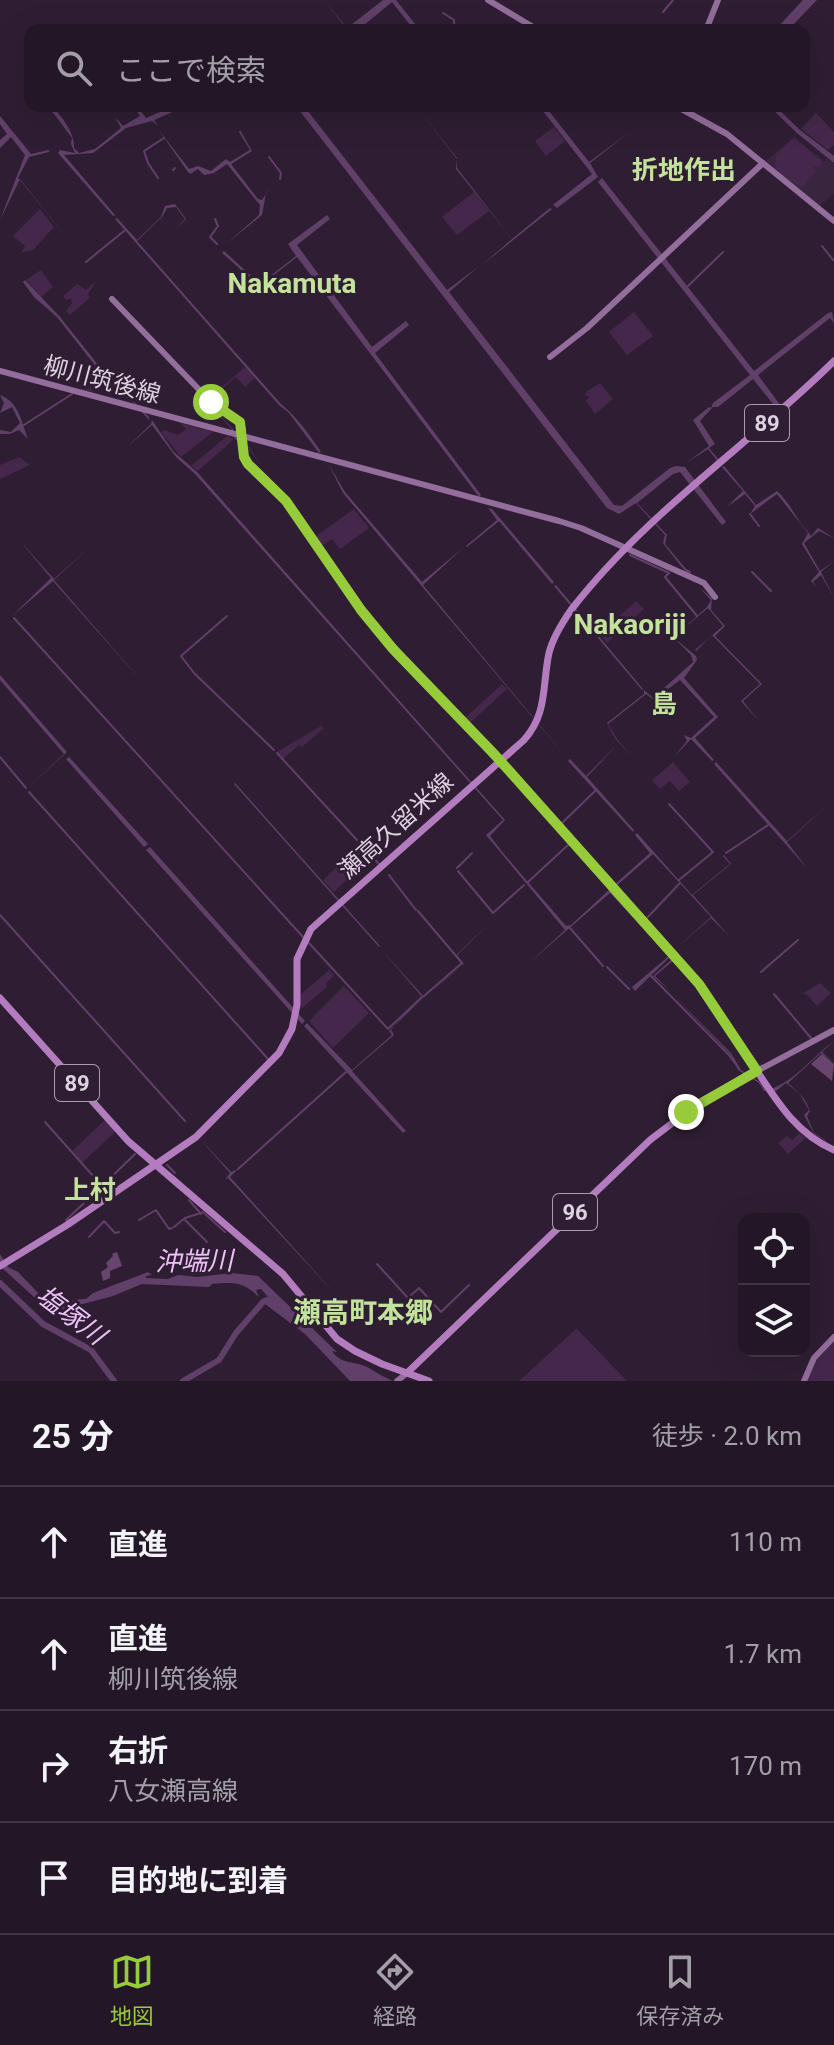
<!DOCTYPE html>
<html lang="ja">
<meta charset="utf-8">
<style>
:root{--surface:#231626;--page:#2b1f2e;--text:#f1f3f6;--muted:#a39fa7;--line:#403543;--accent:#96cc3a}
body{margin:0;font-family:Roboto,"Noto Sans JP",sans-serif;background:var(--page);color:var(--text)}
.controls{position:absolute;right:24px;bottom:24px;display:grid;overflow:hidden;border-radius:16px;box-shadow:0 8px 32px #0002}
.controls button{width:72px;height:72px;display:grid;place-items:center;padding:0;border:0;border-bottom:2px solid var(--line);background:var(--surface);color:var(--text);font:40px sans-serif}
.stop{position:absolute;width:24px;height:24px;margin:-18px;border:6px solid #96cc3a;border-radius:50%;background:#fff}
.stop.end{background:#96cc3a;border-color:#fff;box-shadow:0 2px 8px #0008}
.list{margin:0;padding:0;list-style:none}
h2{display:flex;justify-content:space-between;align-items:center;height:104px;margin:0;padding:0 32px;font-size:34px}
h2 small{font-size:26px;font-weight:400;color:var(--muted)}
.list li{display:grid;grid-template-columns:52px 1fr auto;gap:24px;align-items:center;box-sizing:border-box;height:112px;padding:0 32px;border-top:2px solid var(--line)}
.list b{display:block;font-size:30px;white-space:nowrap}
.list p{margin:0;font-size:26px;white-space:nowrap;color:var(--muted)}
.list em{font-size:26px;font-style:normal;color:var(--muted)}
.icon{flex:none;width:44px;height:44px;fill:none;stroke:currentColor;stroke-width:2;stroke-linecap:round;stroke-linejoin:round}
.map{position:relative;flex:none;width:834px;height:1381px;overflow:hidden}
.search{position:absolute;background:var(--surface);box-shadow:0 8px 32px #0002;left:24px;right:24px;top:24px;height:88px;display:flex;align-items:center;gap:20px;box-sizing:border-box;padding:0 28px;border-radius:16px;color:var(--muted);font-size:30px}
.sheet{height:552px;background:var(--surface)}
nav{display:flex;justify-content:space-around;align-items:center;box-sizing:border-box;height:112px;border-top:2px solid var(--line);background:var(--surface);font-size:22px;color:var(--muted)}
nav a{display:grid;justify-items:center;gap:4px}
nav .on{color:var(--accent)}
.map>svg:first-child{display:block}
</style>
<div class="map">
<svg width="834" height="1381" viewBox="0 0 834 1381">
<rect width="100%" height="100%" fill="#2f1e33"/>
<!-- built -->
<path fill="#3a253f" d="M794 137 824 161 827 158 834 164V194L819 206 765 162Z
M97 369 107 380 92 393 82 390 79 385Z"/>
<!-- green -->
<path fill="#44274a" d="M816 113 834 132V145L828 150 801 129Z
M554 127 565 141 546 156 535 141Z
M794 138 823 162 818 168 815 166 813 168 816 171 802 188 785 178 775 168 776 154Z
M474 192 489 211 457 235 442 217Z
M40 209 54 227 33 250 21 253 25 246 13 236Z
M41 270 53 287 41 297 26 280Z
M97 280 88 294 90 298 70 315 66 311 72 303 71 299 66 300 63 296 77 284 86 290Z
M634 312 653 336 627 355 609 332Z
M245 367 255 378 245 387 236 377 211 398 210 397Z
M600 383 613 399 595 414 586 401 589 397 585 395 587 391Z
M180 423 213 432 181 457 161 432 165 430 178 435 186 429Z
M227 436 233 438V440L198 471 191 466Z
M19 457 30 465 0 479V465Z
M354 509 369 528 340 549 332 539 322 546 315 537Z
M636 601 644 609 607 643 600 634Z
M502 684 507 689 470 723 465 718Z
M321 726 324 728 302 747 299 745 283 759 277 752Z
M673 762 690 782 679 791 670 781 660 789 652 780Z
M358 847 368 859 334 892 323 880Z
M329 970 334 976 326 983 327 987 301 1009 300 995Z
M820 983 831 993 817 1006 806 994H802Z
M344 986 369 1013 333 1048 309 1021Z
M107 1118 117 1130 82 1163 72 1151Z
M800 1133 806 1138 788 1154 778 1143 787 1136 792 1140Z
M577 1329 627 1381H519L576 1329Z
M834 1341V1381H807L817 1360Z"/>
<!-- forest -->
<path fill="#67456f" d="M822 1054 834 1064 832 1081 811 1064Z
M117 1252 122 1266 110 1271V1278L103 1281 101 1272 108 1267 106 1263 113 1256 112 1254Z"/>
<!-- water -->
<path fill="#603f68" d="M324 0 347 28 383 0H396L420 30H414L392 2 358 30H344L346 28Z
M803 0H817L788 30H775Z
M48 106H52C62 117 75 133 74 148L79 153 95 149 121 128 115 117 123 126 140 116 136 110 139 109 146 118 174 106H225L213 112 175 111 154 120 158 126 152 121 126 128 93 153 64 155 115 215 113 216 58 153 60 150 75 153 71 144 72 138Z
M296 106H304L447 290 478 267 449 292 614 505 622 506 670 468 676 466 685 467 726 522 722 525 680 472 673 474 637 503 667 535 665 544 686 569 691 571 690 574 685 571 665 546 663 543 665 535 636 503 619 514 607 508Z
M416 106 457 158V168L512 239 550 208 552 209 481 266 512 239 456 169 457 159Z
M539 106H545L589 162 627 134 590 163 598 177 557 208 553 205 592 174Z
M769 106H775L800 130 834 156V163L798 134Z
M0 116 31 154 49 150V152L29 157 18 178 21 181 73 246 20 179 0 220 25 155 11 137 0 148V140L7 134 0 124Z
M158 129 189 169 198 166 211 171 226 159 230 162 250 150 239 132 240 130 252 151 231 164 258 199 262 200 271 186 266 193 262 215 226 244 259 215 260 205 227 164 214 173 204 175 198 169 190 174 188 172Z
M602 178 754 371 828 313 832 312 834 323 830 318 758 375 781 406 777 409 753 379 718 407H713L700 421 715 444 709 448 719 460 718 462 708 449 686 463 709 446 693 420 709 407 711 408 713 403 750 375 598 182Z
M175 204 186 219 176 229 185 219 176 207 167 208 162 217 137 241 280 403C297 417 309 434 321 452L319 453 289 413 279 405 115 219 117 218 137 240 161 217 165 206Z
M327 215 330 219 297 245 372 347 406 321 409 325 375 353 481 495 479 497 297 257 257 288 238 267 222 253 224 251 260 284 296 256 288 244Z
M25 280 60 317 103 371 149 417V420L125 393 101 373 57 317 34 297 23 282Z
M0 395C20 403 21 422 28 439L19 430 10 434H0V430L11 432 20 423 12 407 0 413 4 403Z
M202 397 233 429 236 438 246 443 265 471 246 444 240 442C240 465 253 475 270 488L272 482 266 473 273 482 271 489 282 502C316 550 347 601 386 645 423 688 469 725 502 771 484 751 467 730 449 711 422 682 392 657 368 626 337 585 312 539 280 499 261 478 240 474 239 442L235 439 232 429Z
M152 420 173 451 197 472 505 820 490 836C514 868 541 896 566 926L571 925 609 890 640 924 646 919 641 926 674 960 655 976 670 991 653 976 671 960 670 957 635 991 632 987 669 956 610 893 529 963 565 930 486 835 503 820 195 474 176 457 152 425 127 447 151 424Z
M328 463 345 492 422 582 464 547 423 585 567 758 343 493Z
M724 466 756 505 777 491C789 502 794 514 802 525 805 529 809 532 811 536L818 528 834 538 819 531 804 543 820 571 834 561 821 572 834 598 821 575 813 582 817 588 811 581 819 572 802 544 808 533 777 494 750 514 755 506 745 494 727 507 743 491 722 467Z
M488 508 492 509 554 582 552 584 499 521 467 547 466 546 497 520Z
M20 541 54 579 91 546 54 580 144 684 53 581 12 616 51 578Z
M556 585 643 689 642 690 554 586Z
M700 588 712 598 711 610 725 626 715 636 762 684 743 701 758 720 741 701 760 684 712 635 696 651 695 650 723 626 708 608 677 634 707 607 711 600Z
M673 637 696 656 697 660 684 678 718 717 695 738 714 760 712 761 691 739 674 757 687 741 684 735 691 738 714 717 680 680 655 699 666 715 655 701 646 694 608 724 616 738 632 757 615 738 607 723 644 694V690L653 698 693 662 691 655Z
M0 675 67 752 26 789 64 754 0 680Z
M617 745 587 777 634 830 633 832 568 761 570 759 586 776Z
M69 757 148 844 144 847 66 759Z
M716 762 787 841 829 804 787 842 807 868 714 764Z
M235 783 380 946 379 947 234 784Z
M637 833 692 895 730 864 723 856 724 855 731 864 693 895 730 937 711 918 674 950 711 917 653 854 615 887 614 885 650 853 635 835Z
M150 847 305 1021 302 1024 146 850Z
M493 920 457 955 464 964C440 986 410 1005 391 1030L394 1035 352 1071 406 1131 403 1133 304 1026 307 1023 352 1070 392 1035 389 1031 423 998 381 949 424 997 463 965 456 955Z
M672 994 731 1053 741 1070 760 1082 765 1090C789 1088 815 1054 834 1041L822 1052 834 1063 821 1053 788 1083C798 1092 805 1097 810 1111L807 1116 814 1133 824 1139 834 1154 823 1139 814 1134 804 1115 809 1110 799 1093 786 1083 776 1091H764L759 1083 738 1070 730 1054Z
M199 1138 231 1172 238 1169 230 1177 337 1296 228 1178 225 1180 230 1173Z
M0 1254 8 1267 18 1272 47 1302C61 1307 73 1298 86 1299L93 1293 148 1272 152 1275 146 1276V1278L168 1279 178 1275 197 1277 232 1273 258 1276 337 1352 332 1351C342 1366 355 1360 369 1368 376 1373 385 1377 393 1381H350L305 1334 261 1301 268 1297 261 1289 256 1290 259 1297C242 1282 236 1282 212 1284L209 1287 142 1284 113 1296 56 1311 44 1306 3 1269 0 1264Z"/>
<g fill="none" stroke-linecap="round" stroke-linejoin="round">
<!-- stream -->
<path stroke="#603f68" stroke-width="2" d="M663 12 673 0
M443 13 454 20V25
M269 157 281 173 280 179
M173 170 175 168
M158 178 148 163 144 151 164 138
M215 219 218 226 210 237 217 244
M822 246 834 261
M86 262 124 231
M687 287 723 252
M24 425 72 394
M750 514 759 526
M630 555 669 573 665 577 697 616
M752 572 771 591
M227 616 181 656 194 673 274 750
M14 618 303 937
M277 753 379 864
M0 757 26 788
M29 792 268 1059
M669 804 713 852 679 880
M562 823 595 791
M726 853 768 825
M457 868 472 853
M458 871 493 913 524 885
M389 875 416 910
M528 882 568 845
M418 911 462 963 424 996
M0 915 185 1121
M646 919 680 883
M570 928 603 966
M308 942 388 1029 422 997
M607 967 629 989
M761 972 798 940
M651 976 728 1054 737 1066
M774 994 811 1038
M45 1122 102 1186 135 1154
M167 1165 175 1173
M238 1169 346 1072
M189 1200 201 1214
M205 1214 225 1232
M66 1220 100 1188
M139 1220 156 1210 169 1229 172 1228
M185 1220 207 1242
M174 1227 185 1218 204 1212
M89 1237 104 1221 115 1233 119 1232
M377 1264 408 1298 419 1288 441 1312 469 1285
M0 1285H2"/>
<!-- river -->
<path stroke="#603f68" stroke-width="6" d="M0 1283 43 1324 91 1350 114 1381
M183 1381 219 1360 236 1333 263 1302 269 1299"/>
<!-- secondary -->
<path stroke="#936d9b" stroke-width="6" d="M488 0 538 30
M706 30 718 0
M676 106 727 134 834 221
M112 299 211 402 238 419 243 430V451L248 464 286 501 376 628 495 755 691 974 757 1071 834 1030
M550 357 587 328 763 163
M0 371 559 521 581 528 704 583 715 597
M397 1381 407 1373
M804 1381 814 1358 834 1337"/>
<!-- primary -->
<path stroke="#b37cbe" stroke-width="7" d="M0 998 128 1141 283 1274 337 1339 355 1351 382 1364 429 1381
M0 1266 67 1225 196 1137 279 1053 292 1029 297 1005V959L311 929 524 740C548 713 542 685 549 653 553 637 562 623 571 610 646 513 748 446 834 361
M407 1373 650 1140 700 1102 757 1071C778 1103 797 1134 834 1150"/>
</g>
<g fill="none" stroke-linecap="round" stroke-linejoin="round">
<!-- route -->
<path stroke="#96cc3a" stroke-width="10" d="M211 402 240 422 244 457 248 464 286 501 361 610 393 649 495 755 699 984 757 1071 686 1112"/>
</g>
<g text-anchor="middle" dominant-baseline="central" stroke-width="6" stroke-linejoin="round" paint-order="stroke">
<!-- shield labels -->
<g fill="#2f1e33" stroke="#a99cac" stroke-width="2">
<rect x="745" y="405" width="44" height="36" rx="6"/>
<rect x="55" y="1065" width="44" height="36" rx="6"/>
<rect x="553" y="1194" width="44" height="36" rx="6"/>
</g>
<g font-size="22" font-weight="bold" fill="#ddd2e0">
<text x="767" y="423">89</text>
<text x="77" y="1083">89</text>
<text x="575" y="1212">96</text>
</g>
<!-- street labels -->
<g font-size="24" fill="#ddd2e0" stroke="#2f1e33">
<text transform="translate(102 380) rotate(15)">柳川筑後線</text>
<text transform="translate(396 826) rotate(-42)">瀬高久留米線</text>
</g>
<!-- neighbourhood labels -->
<g font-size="26" font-weight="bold" fill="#c3e39c" stroke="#2f1e33">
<text x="684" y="170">折地作出</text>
<text x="664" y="704">島</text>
<text x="90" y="1190">上村</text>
</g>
<!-- water labels -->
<g font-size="26" font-style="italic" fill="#edc1f7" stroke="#2f1e33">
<text transform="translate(194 1261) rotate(-1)">沖端川</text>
<text transform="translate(71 1315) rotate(37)">塩塚川</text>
</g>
<!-- quarter labels -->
<g font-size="28" font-weight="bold" fill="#c3e39c" stroke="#2f1e33">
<text x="292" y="283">Nakamuta</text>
<text x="630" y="624">Nakaoriji</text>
<text x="363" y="1312">瀬高町本郷</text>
</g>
</g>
</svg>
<div class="controls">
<button><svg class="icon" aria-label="locate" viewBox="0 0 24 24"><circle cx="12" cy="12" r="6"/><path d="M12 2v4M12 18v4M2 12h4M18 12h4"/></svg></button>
<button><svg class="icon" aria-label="layers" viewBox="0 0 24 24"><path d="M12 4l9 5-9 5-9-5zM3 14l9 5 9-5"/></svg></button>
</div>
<div class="stop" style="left:211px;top:402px"></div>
<div class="stop end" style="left:686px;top:1112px"></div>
<div class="search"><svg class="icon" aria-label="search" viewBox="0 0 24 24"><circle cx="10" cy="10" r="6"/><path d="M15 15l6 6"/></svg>ここで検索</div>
</div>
<section class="sheet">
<h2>25 分<small>徒歩 · 2.0 km</small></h2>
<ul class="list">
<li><svg class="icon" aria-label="ahead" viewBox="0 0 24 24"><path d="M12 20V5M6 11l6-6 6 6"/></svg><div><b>直進</b></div><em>110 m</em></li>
<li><svg class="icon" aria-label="ahead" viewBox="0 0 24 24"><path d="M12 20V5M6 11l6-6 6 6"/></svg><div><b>直進</b><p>柳川筑後線</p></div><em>1.7 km</em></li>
<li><svg class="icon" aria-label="right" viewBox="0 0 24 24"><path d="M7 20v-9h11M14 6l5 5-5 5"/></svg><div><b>右折</b><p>八女瀬高線</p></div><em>170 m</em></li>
<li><svg class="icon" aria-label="arrive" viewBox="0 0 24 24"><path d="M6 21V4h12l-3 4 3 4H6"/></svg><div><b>目的地に到着</b></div></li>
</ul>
</section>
<nav>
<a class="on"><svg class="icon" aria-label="map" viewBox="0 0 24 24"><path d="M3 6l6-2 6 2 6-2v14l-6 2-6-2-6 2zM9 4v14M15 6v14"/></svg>地図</a>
<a><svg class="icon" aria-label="directions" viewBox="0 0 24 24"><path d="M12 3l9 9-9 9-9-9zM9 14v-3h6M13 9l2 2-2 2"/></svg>経路</a>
<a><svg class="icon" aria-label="saved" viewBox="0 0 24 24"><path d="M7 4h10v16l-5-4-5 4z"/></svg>保存済み</a>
</nav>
